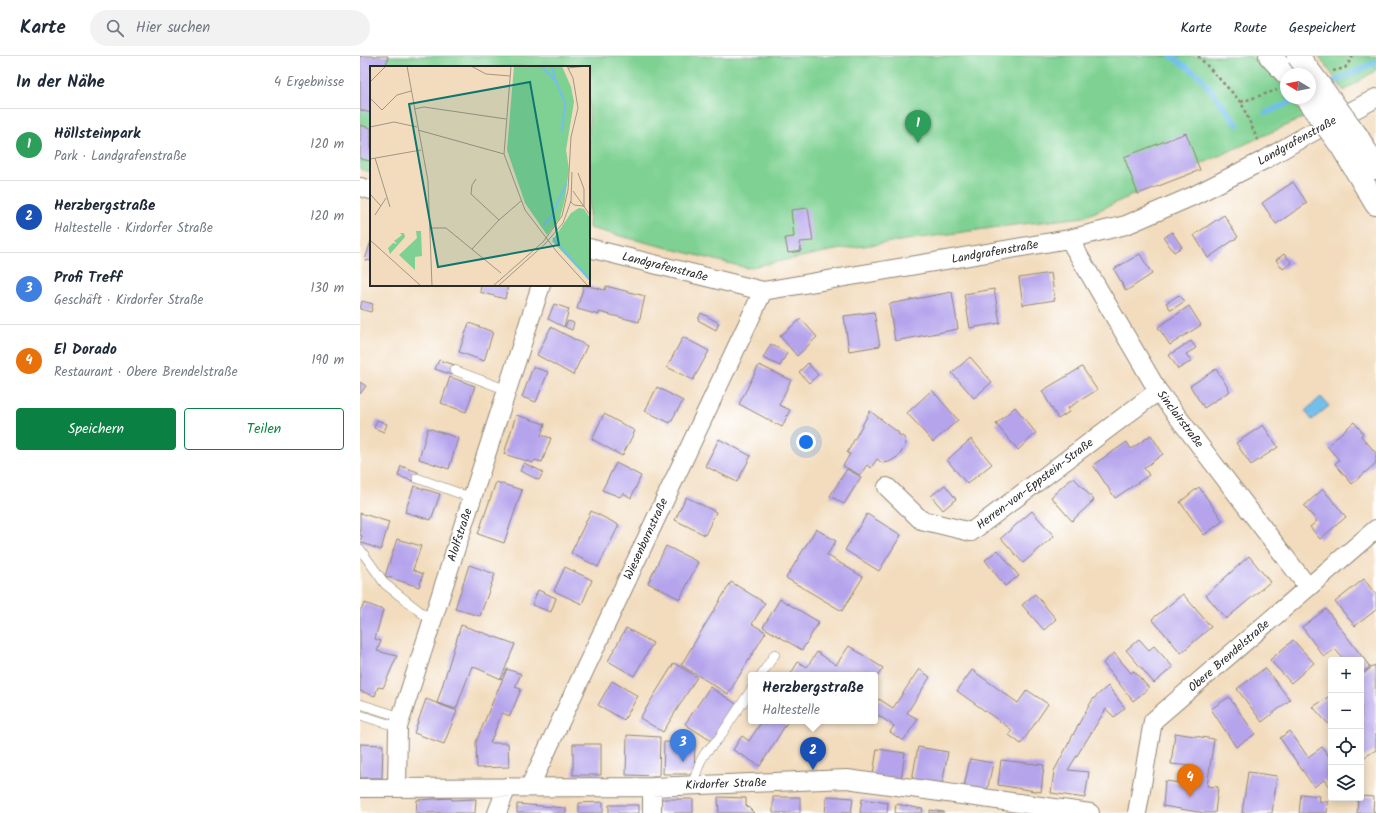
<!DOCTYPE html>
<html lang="de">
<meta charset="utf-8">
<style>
:root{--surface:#fff;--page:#f2f2f3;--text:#1f2937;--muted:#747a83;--line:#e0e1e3;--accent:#0b8043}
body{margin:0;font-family:Kalam,sans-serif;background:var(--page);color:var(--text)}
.controls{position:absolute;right:12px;bottom:12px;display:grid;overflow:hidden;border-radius:4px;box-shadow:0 2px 10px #0003}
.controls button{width:36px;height:36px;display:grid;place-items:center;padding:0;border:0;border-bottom:1px solid var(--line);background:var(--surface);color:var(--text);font:20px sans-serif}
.compass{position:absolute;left:920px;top:12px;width:36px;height:36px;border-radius:50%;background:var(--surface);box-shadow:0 2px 10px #0003;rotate:280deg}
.you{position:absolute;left:446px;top:386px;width:14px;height:14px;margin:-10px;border:3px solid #fff;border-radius:50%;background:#1a73e8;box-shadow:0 0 0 6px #1a73e833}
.badge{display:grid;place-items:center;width:26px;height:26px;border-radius:50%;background:var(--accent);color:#fff;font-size:13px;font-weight:700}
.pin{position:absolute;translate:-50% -33px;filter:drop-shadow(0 1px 2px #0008)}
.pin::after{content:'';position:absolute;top:21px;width:14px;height:12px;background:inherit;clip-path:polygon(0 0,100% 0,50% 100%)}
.popup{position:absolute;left:388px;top:616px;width:130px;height:52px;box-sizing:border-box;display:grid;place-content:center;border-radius:4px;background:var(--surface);filter:drop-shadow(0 1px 3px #0005);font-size:13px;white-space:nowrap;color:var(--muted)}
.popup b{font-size:15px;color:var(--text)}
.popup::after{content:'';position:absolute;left:50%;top:100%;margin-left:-8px;border:8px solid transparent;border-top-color:var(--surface)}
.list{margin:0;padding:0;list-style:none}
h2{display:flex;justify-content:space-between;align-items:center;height:52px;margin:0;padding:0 16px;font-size:17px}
h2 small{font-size:13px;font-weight:400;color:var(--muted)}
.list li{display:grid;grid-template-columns:26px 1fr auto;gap:12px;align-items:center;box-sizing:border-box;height:72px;padding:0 16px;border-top:1px solid var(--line)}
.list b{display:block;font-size:15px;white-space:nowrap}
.list p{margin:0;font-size:13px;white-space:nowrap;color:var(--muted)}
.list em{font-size:13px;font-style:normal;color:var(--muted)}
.actions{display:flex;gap:8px;padding:12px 16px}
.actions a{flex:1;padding:9px 0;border:1px solid var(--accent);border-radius:4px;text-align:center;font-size:14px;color:var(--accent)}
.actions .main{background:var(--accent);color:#fff}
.icon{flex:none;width:22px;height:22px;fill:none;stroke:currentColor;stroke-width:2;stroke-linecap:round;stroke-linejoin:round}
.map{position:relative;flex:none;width:1016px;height:757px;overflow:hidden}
header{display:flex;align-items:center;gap:24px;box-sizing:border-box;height:56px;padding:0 20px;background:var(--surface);border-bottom:1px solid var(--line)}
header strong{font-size:19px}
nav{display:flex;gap:22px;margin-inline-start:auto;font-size:14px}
.search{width:280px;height:36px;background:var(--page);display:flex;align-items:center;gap:10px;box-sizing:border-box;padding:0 14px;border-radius:22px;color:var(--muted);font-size:15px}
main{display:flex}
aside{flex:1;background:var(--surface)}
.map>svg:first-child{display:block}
</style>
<header>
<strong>Karte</strong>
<div class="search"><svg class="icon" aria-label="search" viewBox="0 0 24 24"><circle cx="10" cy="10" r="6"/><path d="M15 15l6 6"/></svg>Hier suchen</div>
<nav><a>Karte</a><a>Route</a><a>Gespeichert</a></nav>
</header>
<main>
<aside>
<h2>In der Nähe<small>4 Ergebnisse</small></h2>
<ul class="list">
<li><span class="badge" style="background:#2e9e5b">1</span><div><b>Höllsteinpark</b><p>Park · Landgrafenstraße</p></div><em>120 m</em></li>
<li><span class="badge" style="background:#1a4fb4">2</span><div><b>Herzbergstraße</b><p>Haltestelle · Kirdorfer Straße</p></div><em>120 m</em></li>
<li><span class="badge" style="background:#3f7fe0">3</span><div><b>Profi Treff</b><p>Geschäft · Kirdorfer Straße</p></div><em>130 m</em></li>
<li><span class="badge" style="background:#e8710a">4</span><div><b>El Dorado</b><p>Restaurant · Obere Brendelstraße</p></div><em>190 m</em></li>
</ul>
<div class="actions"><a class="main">Speichern</a><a>Teilen</a></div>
</aside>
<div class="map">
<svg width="1016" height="757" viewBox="0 0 1016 757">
<rect width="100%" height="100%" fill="#fff"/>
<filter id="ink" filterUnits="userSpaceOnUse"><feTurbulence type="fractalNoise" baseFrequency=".025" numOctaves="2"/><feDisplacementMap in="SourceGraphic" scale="8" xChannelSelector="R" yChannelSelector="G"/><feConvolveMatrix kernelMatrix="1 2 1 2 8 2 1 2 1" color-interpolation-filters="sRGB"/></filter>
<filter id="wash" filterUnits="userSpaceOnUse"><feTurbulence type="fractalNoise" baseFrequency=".012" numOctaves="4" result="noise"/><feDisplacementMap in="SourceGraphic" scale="16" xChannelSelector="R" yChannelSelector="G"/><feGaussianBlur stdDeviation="0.9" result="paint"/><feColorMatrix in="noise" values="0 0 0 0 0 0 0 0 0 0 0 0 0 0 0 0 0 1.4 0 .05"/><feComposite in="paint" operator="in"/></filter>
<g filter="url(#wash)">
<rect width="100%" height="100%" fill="#f2dcbd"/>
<!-- green -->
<path fill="#7ed192" stroke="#547e5e" d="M0 0H891L920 26 926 35V42H931L945 61 724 161 646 170 475 194 387 212 229 172V11H11V116L0 113Z
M959 0H1016V14L984 35Z"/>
<!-- water -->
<path fill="#72bfec" stroke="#4e758c" d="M961 341 969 350 952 364 945 355Z"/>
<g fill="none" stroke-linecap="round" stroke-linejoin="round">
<!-- stream -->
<path stroke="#72bfec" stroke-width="5.5" d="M811 0 840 20 878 69
M965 30 1016 6
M906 57 939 42"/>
</g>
<g id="blocks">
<!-- building -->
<path fill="#b5a4ec" d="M0 0H28L26 11H11V57L0 54Z
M0 69 11 72V105L0 103Z
M826 77 840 114 778 138 764 101Z
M933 126 947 147 916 168 902 147Z
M448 152 453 185 440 186 441 195 428 197 425 182 434 181 431 154Z
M864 159 878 181 848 202 834 179Z
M812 176 822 191 814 196 804 182Z
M11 185V205L5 204Z
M780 198 792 218 766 235 754 213Z
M924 198 932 207 923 213 916 204Z
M691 217 695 244 663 249 659 222Z
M121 229H148L145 243 120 236Z
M224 229 245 234 246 230 285 240 279 266 239 256V259L217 253Z
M634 233 640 267 610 272 604 238Z
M592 236 598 273 535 285 529 248Z
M819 239 825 245 811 254 806 247Z
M2 245 13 248 11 256 0 253Z
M194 248 209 253 204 271 188 263Z
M829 250 841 269 810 289 798 271Z
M514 256 520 290 489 295 484 260Z
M341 257 359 267 356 274 338 264Z
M441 263 457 281 437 300 420 280Z
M208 265 214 267 212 274 205 271Z
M109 267 133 276 124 305 99 296Z
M191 271 227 290 213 319 177 299Z
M323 281 349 295 333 324 307 311Z
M831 285 836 292 826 298 832 305 818 313 809 299Z
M411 288 427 297 420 310 403 302Z
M610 301 632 326 614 342 592 317Z
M79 304 95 309 92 319 75 313Z
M448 307 458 319 449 327 439 316Z
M399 309 431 324 419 349 430 354 422 371 379 348Z
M173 311 188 316 176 346 162 341Z
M722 311 737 334 708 352 709 356 698 363 682 335Z
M856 313 870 335 844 352 830 330Z
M90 321 115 330 106 356 81 347Z
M0 326 6 330 0 338Z
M297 331 323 345 310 367 285 355Z
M572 334 598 364 573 386 547 357Z
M655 351 676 377 658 394 636 368Z
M510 355 539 377 538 378 545 382 546 388 539 400 529 406 522 407 517 403 511 412 507 409 500 419 483 410 490 398 487 397Z
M244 358 275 375 262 400 232 383Z
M156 359 185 368 181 379 191 382 182 406 175 404 173 407 144 398Z
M17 364 27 368 24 376 14 372Z
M994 366 1003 377 1001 380 1016 397V407L992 428 975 408 979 404 967 390Z
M903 369 918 391 891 409 876 387Z
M68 372 98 382 89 413 59 403Z
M791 379 803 398 784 412 789 419 755 442 733 409 767 386 771 393Z
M359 383 391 400 377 426 345 410Z
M611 383 632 408 607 428 587 404Z
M164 407 183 416 179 424 160 415Z
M256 407 281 420 271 442 263 437 260 441 242 434Z
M41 410 58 416 56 426 38 420Z
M487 413 501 421 484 448 470 440Z
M713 421 734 444 712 465 691 441Z
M136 426 162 434 144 487 118 478Z
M585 429 596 443 583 454 571 440Z
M54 430 80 438 71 464 45 456Z
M839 431 863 465 844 479 820 446Z
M963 433 986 461 960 483 950 471 957 465 944 450Z
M326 441 356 456 345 479 315 464Z
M231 455 259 469 238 511 211 497Z
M672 455 694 480 663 507 641 482Z
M0 457 29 466 21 494 0 486 2 480 0 479Z
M507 458 541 479 519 515 485 494Z
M456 473 476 485 467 499 503 521 482 555 426 522Z
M37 483 61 490 53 514 63 518 59 531 25 520Z
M306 490 338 506 320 543 288 527Z
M638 494 659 520 645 530 625 504Z
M889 500 910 526 866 563 846 539Z
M109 509 135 518 120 560 95 553Z
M205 511 232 524 222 548 194 535Z
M1004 523 1016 539V554L995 570 975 546Z
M371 526 405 547 392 568 406 576 368 638 321 609Z
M178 534 196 542 191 556 172 549Z
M675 538 696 563 684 574 662 549Z
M823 538 851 571 821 597 792 563Z
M420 543 459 566 442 594 403 571Z
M5 547 23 554 15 583 21 585 17 595 37 600 23 632 18 631 15 640 0 635V554Z
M966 553 1010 611 1001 617V604H984L975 593 964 601 942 571Z
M101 569 155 588 141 623 112 610 96 653 77 647Z
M266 572 293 587 274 620 248 605Z
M779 583 789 594 794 590 813 611 794 627 766 594Z
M933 584 954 607 931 627 910 604Z
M489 590 523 612 515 624V619H482L477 615 474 619H430L438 606 447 611 457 596 476 609Z
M754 597 771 617 774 615 789 632 773 645 743 607Z
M314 607 337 621 303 676 280 662Z
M1015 609 1016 694 1003 702 1001 700V671L1003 669 1001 665V619Z
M905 612 930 644 902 666 877 633Z
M147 613 161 618 155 631 161 633 150 660 142 657 130 687H148L149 711 117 712 116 686 130 652Z
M559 613 570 621 547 657 558 663 543 685 530 676 534 670 515 657V649L519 643 533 652Z
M612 614 658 647 667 634 688 648 661 688 649 679 652 674 597 635Z
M252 625 278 640 264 664 238 649Z
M748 630 765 652 754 661 746 653 708 714 729 716 725 742 691 737 694 715 723 660 733 643Z
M350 631 378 649 353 686 325 668Z
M971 639V671L953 651Z
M869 641 895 678 876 691 851 653Z
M66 643 97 655 84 688 54 677Z
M402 665H428L400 710 373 694 382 680 389 685Z
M930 675 948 701 962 691 971 703V733L964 724 954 731 920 682Z
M815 677 854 683 847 730 858 731 855 757H844L803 750 805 725 829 728 832 710 811 708Z
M267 679 300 681 299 720 266 719Z
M304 686 335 687 334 718H303Z
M0 688 23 689 22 722H0Z
M213 688H241V719H213Z
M558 691 588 696 582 729 552 724Z
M517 693 545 697 541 724 513 719Z
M610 703 633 707 627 735 604 731Z
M641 704 684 709 681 736 638 729Z
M888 716 917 720 912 757H882Z
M941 738 960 740 959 745 968 746 967 757H939Z
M467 740 493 742 491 757H465Z
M1001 740 1014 741 1013 755 1016 756V757H997L998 742H1001Z
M358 741 386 742V749L394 757H359Z
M413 741H440V757H413Z
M91 742 92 744 116 743 115 757H56L57 744Z
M299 743H333V757H299Z
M502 743 528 747 527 757H500Z
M243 746V757H219V747Z
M157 748 206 752V757H157Z
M536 748 563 753 562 757H535Z
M249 749H279V757H249Z
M570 754 584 756V757H570Z"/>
</g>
</g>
<g filter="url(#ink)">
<use href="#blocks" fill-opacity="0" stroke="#8e8474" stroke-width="1"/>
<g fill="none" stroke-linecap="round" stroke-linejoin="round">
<!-- service casing -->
<g stroke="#8e8474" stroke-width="10">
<path id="service" d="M94 314 147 334
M57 422 112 442
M0 493 25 528 72 565
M401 619 415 598
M0 648 41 661
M0 659 38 671
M332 729 341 704 346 696 359 682 391 634"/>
</g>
<!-- minor casing -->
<g stroke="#8e8474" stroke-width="20">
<path id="minor" d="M0 131 11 134
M709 183 798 335 948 531
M229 192 403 235 709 183 766 169 833 140 906 103 940 83 1016 42
M527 431 561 464 611 476 798 335
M170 730 403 235
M292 731V757
M0 732 292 731 487 723 730 757
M37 732 38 671 181 229
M137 757 147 731
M777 757 793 665 1016 473"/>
</g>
<!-- tertiary casing -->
<g stroke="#8e8474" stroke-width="24">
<path id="tertiary" d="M910 0 927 18
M997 80 1016 112
M982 91 1016 148"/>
</g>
<!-- path -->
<path stroke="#8e8474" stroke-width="2.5" stroke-dasharray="3 3" stroke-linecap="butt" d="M838 0 881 46 899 87
M973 15 985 12 993 0
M881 46 917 34"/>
<!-- service -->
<use href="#service" stroke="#fff" stroke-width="9"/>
<!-- minor -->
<use href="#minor" stroke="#fff" stroke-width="18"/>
<!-- tertiary -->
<use href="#tertiary" stroke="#fff" stroke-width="22"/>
<!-- tertiary-bridge casing -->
<g stroke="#8e8474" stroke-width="24" stroke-linecap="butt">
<path id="tertiary-bridge" d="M938 0 997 80
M946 42 982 91"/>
</g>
<!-- tertiary-bridge -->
<use href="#tertiary-bridge" stroke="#fff" stroke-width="22"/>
</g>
</g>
<g text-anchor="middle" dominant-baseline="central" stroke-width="3" stroke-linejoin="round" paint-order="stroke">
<!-- street labels -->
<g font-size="12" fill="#2b2b2b" stroke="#fff">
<text transform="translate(937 85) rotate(-29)">Landgrafenstraße</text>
<text transform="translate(635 196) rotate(-10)">Landgrafenstraße</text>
<text transform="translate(305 211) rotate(14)">Landgrafenstraße</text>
<text transform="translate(820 363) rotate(53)">Sinclairstraße</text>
<text transform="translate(675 428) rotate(-37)">Herren-von-Eppstein-Straße</text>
<text transform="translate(100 479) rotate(-72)">Alolfstraße</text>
<text transform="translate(286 483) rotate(-65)">Wiesenbornstraße</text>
<text transform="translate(869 600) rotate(-41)">Obere Brendelstraße</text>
<text transform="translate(366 728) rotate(-2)">Kirdorfer Straße</text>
</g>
</g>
<!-- overview -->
<g transform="translate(10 10)">
<rect width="220" height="220" fill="#f2dcbd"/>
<path d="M144 0H192L201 21 204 36 196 84 199 103 195 133 190 152 177 169 155 137 137 84ZM209 142 214 143 220 152V215L182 175 201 147ZM46 165H51L52 190 45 191V204L29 189 47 172ZM30 167H34L35 171 20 188 18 182 23 177 27 178 24 175 32 169Z" fill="#7ed192"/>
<path fill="none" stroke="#72bfec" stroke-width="2" d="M171 0 186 15 195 37 192 66M182 0 185 13M174 159 181 151 196 118M183 172 220 214"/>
<path fill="none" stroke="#a29583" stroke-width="1" d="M37 0 58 115 62 220M101 0 116 8 140 10M141 0 134 88 155 144 187 186 218 220M198 2 217 0M0 16 16 0M0 32 12 44 27 29 41 25M44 43 54 41 136 53M0 61 24 56 47 61M48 64 134 88M5 92 20 141M0 93 51 84M208 107 214 123V141M106 113 102 119 101 128 129 154M203 125 220 149M0 128 11 140M200 135 204 139 213 140M5 149 16 132M60 162H76L131 207M0 174 51 220M102 183 129 154 151 135M123 220 173 176 192 150 198 124 201 71 208 42 203 12 197 0M128 220 175 178 193 157 201 135 202 106"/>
<path fill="#0f766e" fill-opacity="0.15" stroke="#0f766e" stroke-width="2" d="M160 16 189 179 68 201 39 38Z"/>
<rect width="220" height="220" fill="none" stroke="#2b2b2b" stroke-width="2"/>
</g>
</svg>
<div class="controls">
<button>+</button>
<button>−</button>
<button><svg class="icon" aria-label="locate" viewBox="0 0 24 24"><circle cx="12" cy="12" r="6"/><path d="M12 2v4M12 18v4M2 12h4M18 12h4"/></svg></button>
<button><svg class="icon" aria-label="layers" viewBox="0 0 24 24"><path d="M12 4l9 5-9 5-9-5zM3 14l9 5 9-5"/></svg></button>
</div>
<svg class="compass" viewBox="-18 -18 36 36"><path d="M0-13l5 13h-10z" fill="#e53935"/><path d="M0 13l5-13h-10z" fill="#747a83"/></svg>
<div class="you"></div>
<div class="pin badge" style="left:558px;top:87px;background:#2e9e5b">1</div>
<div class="pin badge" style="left:453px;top:714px;background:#1a4fb4">2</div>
<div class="popup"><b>Herzbergstraße</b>Haltestelle</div>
<div class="pin badge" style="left:323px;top:706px;background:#3f7fe0">3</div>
<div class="pin badge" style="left:830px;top:741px;background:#e8710a">4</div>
</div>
</main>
